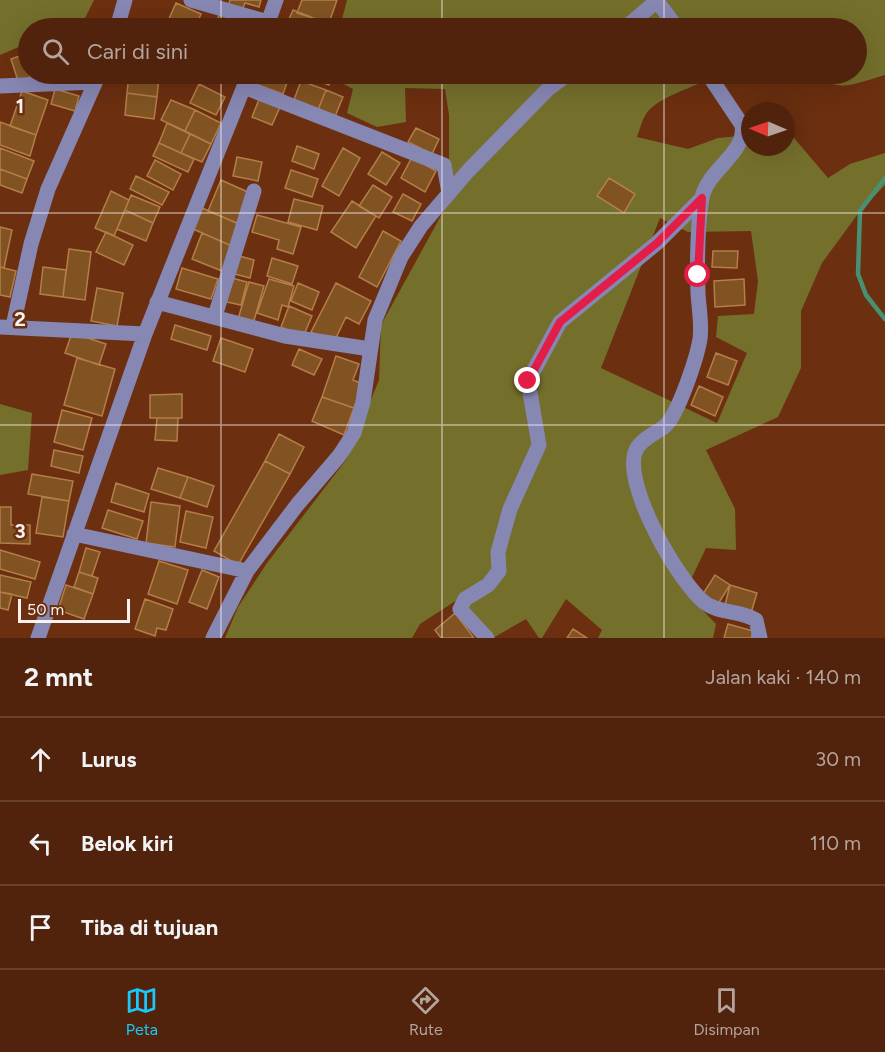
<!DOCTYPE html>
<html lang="id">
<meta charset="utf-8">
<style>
:root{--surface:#51230c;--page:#572b15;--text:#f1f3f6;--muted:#b4a49d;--line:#67402d;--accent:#18cafc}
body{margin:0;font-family:Figtree,sans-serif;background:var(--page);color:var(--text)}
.compass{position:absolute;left:741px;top:102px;width:54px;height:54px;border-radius:50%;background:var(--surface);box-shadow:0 6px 24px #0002;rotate:272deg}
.scale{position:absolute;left:18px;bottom:15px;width:112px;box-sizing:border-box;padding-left:6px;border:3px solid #faf2ef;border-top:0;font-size:16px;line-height:21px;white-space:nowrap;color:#faf2ef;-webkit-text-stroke:4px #6c2f10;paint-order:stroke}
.stop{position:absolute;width:18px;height:18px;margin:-14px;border:4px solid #e11d48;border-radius:50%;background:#fff}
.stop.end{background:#e11d48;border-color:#fff;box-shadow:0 2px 6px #0008}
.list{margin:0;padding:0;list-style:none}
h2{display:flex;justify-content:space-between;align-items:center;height:78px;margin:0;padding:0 24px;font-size:26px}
h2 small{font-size:20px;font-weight:400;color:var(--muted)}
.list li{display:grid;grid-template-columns:39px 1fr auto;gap:18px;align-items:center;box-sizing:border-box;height:84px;padding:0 24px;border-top:2px solid var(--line)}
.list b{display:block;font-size:22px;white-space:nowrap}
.list em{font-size:20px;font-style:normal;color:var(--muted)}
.icon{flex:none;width:33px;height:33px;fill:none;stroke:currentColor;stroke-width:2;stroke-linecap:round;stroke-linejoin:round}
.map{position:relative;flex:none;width:885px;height:638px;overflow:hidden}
.search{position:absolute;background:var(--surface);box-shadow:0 6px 24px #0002;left:18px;right:18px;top:18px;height:66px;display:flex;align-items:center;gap:15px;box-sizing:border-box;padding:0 21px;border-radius:33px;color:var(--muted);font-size:22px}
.sheet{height:330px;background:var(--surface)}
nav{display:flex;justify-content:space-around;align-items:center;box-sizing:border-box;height:84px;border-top:2px solid var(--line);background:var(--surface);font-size:16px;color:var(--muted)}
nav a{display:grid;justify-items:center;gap:3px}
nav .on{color:var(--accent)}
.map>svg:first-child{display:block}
</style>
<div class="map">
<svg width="885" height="638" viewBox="0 0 885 638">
<rect width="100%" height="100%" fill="#6c2f10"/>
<!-- forest -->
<path fill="#756f2c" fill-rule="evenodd" d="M0 0H94L80 28H28V43L0 55Z
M347 0H885V75C858 82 838 95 815 74H856V28H352L341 23Z
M339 74H717C696 88 668 92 649 110 643 116 640 129 637 137L688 149 718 138 750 135V147H786V136L794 138 828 178 850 164 885 153V185L860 211 822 263 801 311V368L778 417 706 450 735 509 736 550 706 548 685 592 716 624 713 638H598L602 630 566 599 542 638H539L526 619 493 638 457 600 420 624 412 638H225L238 607 267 563 346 460 379 380 381 325 449 201V115L445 89 405 88 406 122 377 127 347 113 353 89 336 80ZM660 218 688 232 751 231 758 281 754 314 718 316 716 337 747 353 717 423 601 368Z
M0 404 32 413 28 470 0 475Z"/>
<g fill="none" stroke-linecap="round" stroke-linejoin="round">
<!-- stream -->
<path stroke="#479172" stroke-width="4.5" d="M885 178 860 211 858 274 866 295 885 319"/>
</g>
<!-- building -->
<path fill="#815322" stroke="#b47e49" stroke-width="1.5" d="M230 0H261L259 7 245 3 242 10 228 6Z
M302 0H337L329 23 297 13Z
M176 3 201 14 195 28H179L167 23Z
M293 10 311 17 306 28H285Z
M219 15 257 25 256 28H215Z
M28 53V74H39L18 81 11 59Z
M129 74 159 78 157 97 127 93Z
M257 74H290L283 94 253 83Z
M305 74H333L329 85 304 76Z
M301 81 326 90 316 115 292 105Z
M199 84 225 97 216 115 190 103Z
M55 89 79 96 75 111 51 104Z
M326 90 343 97 334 119 317 112Z
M22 91 48 100 36 135 10 126Z
M127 93 157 97 154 119 125 115Z
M260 97 281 105 272 125 252 117Z
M171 100 195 110 185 131 161 120Z
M195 110 221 123 211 144 185 131Z
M0 122 36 135 30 156 0 145Z
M167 123 190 134 181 153 159 143Z
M416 128 439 139 432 154 408 142Z
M190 134 211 144 202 162 181 153Z
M159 143 194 159 188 172 153 156Z
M297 146 319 154 314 169 292 161Z
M0 148 34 161 27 179 0 169Z
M343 148 360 158 339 196 322 186Z
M382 152 400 163 386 185 368 174Z
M237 157 262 162 258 181 233 176Z
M412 157 436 171 425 192 401 178Z
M155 160 181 174 173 190 147 176Z
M0 169 27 179 22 193 0 185Z
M291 170 318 179 312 197 285 188Z
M136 176 169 192 162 205 130 189Z
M609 178 635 194 624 213 597 196Z
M221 180 250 193 237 223 208 211Z
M373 185 392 197 379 218 359 206Z
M111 191 129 200 114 236 95 228Z
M403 194 421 204 412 221 393 212Z
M131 195 160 207 153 223 125 210Z
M294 199 323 206 317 230 288 222Z
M352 201 376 216 356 248 331 232Z
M202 208 241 225 232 246 193 229Z
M125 210 153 223 146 241 117 229Z
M257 215 301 227 293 254 277 249 279 240 252 232Z
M0 227 12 230 4 268 0 267Z
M383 231 401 241 377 287 359 277Z
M106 232 133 245 124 265 96 252Z
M202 233 232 246 222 271 192 259Z
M69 249 91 252 85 300 63 297Z
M713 251H738L737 268 712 267Z
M236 255 254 260 250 278 231 273Z
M272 258 298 266 292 284 267 276Z
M0 267 16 271 10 297 0 295Z
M43 267 66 270 63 297 40 294Z
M182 268 218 279 211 299 176 289Z
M228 277 247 282 241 305 222 301Z
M269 279 294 286 288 307 282 305 278 320 257 313Z
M744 279 745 305 715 307 714 281Z
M249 282 264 286 253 324 238 319Z
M298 283 319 292 312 310 291 301Z
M336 283 371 301 359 324 346 317 333 344 311 332Z
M97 288 123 293 117 326 91 321Z
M289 306 312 316 303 337 281 327Z
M175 325 211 336 207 350 171 339Z
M72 333 106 344 99 365 65 353Z
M221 338 253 349 245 372 213 361Z
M299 349 322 359 314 375 292 365Z
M716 353 737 361 728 385 707 377Z
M336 356 359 364 353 380 363 384 354 408 322 397Z
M77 358 115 369 102 416 64 405Z
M699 386 723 397 715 416 691 405Z
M182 394V418H150V395Z
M322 397 354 408 344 435 312 421Z
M62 410 92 418 83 450 54 442Z
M157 418H178L177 441 155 440Z
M279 434 304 447 290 474 265 461Z
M54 450 83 456 79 473 51 466Z
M265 461 290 474 238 565 214 551Z
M158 468 188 477 180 498 151 489Z
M32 474 73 481 69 501 28 494Z
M188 477 214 486 207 507 180 498Z
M116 483 149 494 144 512 111 502Z
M42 497 69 501 63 537 36 533Z
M151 502 180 506 175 547 146 543Z
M0 507H11V525H30V544L0 543Z
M108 510 143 521 137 539 102 528Z
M186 511 213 517 206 548 180 542Z
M86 548 100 552 92 576 79 572Z
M0 550 40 562 35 579 0 569Z
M159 561 188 570 177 604 148 594Z
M202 570 219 577 207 609 189 602Z
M79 572 98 578 93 594 74 587Z
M0 575 31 582 27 598 0 592Z
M715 575 730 585 718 604 703 594Z
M66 585 93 594 84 619 58 610Z
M730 585 757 593 751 613 725 605Z
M0 592 12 594 8 610 0 608Z
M145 599 173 609 166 630 157 628 155 636 135 629Z
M455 613 474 638H441L435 630Z
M728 624 753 631 751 638H724Z
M573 629 587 638H567Z"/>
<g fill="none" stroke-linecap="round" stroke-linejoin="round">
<!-- minor -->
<path stroke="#8787b4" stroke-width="15" d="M191 0 268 22
M657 1 677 28
M117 28 125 0
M266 28 276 0
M625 28 658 0
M708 74 742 125C747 153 707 170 702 198 697 228 697 263 698 294 699 308 702 325 700 339 697 357 678 416 664 427 656 433 641 439 636 450 621 483 679 583 705 603 720 614 741 610 756 620L760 638
M0 86 95 82
M244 87 444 165 449 193
M157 302 285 336 370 349
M215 316 254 191
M13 326 31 244 48 189 99 74
M0 327 145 334
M74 534 247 571
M38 638 145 334 249 74
M213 638 247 571 297 505 339 456 354 433 363 402 375 320 401 257 421 226 468 171 548 89 568 74
M487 638 460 609 465 599 488 585 499 571 498 552 510 509 539 445 528 381 560 322 657 243 702 198"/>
</g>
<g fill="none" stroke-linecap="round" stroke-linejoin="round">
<!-- route -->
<path stroke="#e11d48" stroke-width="8" d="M528 381 560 322 657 243 702 198 698 275"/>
</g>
<!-- grid -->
<path fill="none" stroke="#faf2ef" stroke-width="1.5" stroke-opacity="0.55" d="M221 0V28M442 0V28M664 0V28M221 74V638M442 74V638M664 74V638M0 213H885M0 425H885"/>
<g font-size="20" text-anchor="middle" font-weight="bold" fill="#faf2ef" stroke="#6c2f10" stroke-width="5" stroke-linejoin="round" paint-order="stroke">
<text x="20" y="113">1</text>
<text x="20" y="326">2</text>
<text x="20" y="538">3</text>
</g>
</svg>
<svg class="compass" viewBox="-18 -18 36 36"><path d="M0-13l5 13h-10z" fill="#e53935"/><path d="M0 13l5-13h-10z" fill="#b4a49d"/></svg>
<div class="scale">50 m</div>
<div class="stop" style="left:698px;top:275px"></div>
<div class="stop end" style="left:528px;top:381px"></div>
<div class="search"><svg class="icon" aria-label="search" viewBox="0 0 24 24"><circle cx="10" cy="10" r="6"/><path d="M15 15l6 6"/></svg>Cari di sini</div>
</div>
<section class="sheet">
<h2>2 mnt<small>Jalan kaki · 140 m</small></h2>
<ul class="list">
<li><svg class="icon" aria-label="ahead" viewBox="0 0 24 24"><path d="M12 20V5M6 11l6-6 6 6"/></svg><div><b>Lurus</b></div><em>30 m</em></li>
<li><svg class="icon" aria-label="left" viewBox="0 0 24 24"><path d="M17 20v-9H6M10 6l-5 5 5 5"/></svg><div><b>Belok kiri</b></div><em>110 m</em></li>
<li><svg class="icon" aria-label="arrive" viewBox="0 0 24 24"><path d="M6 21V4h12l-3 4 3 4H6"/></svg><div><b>Tiba di tujuan</b></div></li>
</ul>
</section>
<nav>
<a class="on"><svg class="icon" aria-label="map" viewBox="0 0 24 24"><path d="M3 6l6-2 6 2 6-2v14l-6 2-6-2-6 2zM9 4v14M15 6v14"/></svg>Peta</a>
<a><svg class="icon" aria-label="directions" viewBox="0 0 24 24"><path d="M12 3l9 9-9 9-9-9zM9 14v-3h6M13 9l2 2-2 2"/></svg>Rute</a>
<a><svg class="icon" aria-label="saved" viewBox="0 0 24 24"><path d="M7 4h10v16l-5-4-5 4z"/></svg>Disimpan</a>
</nav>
